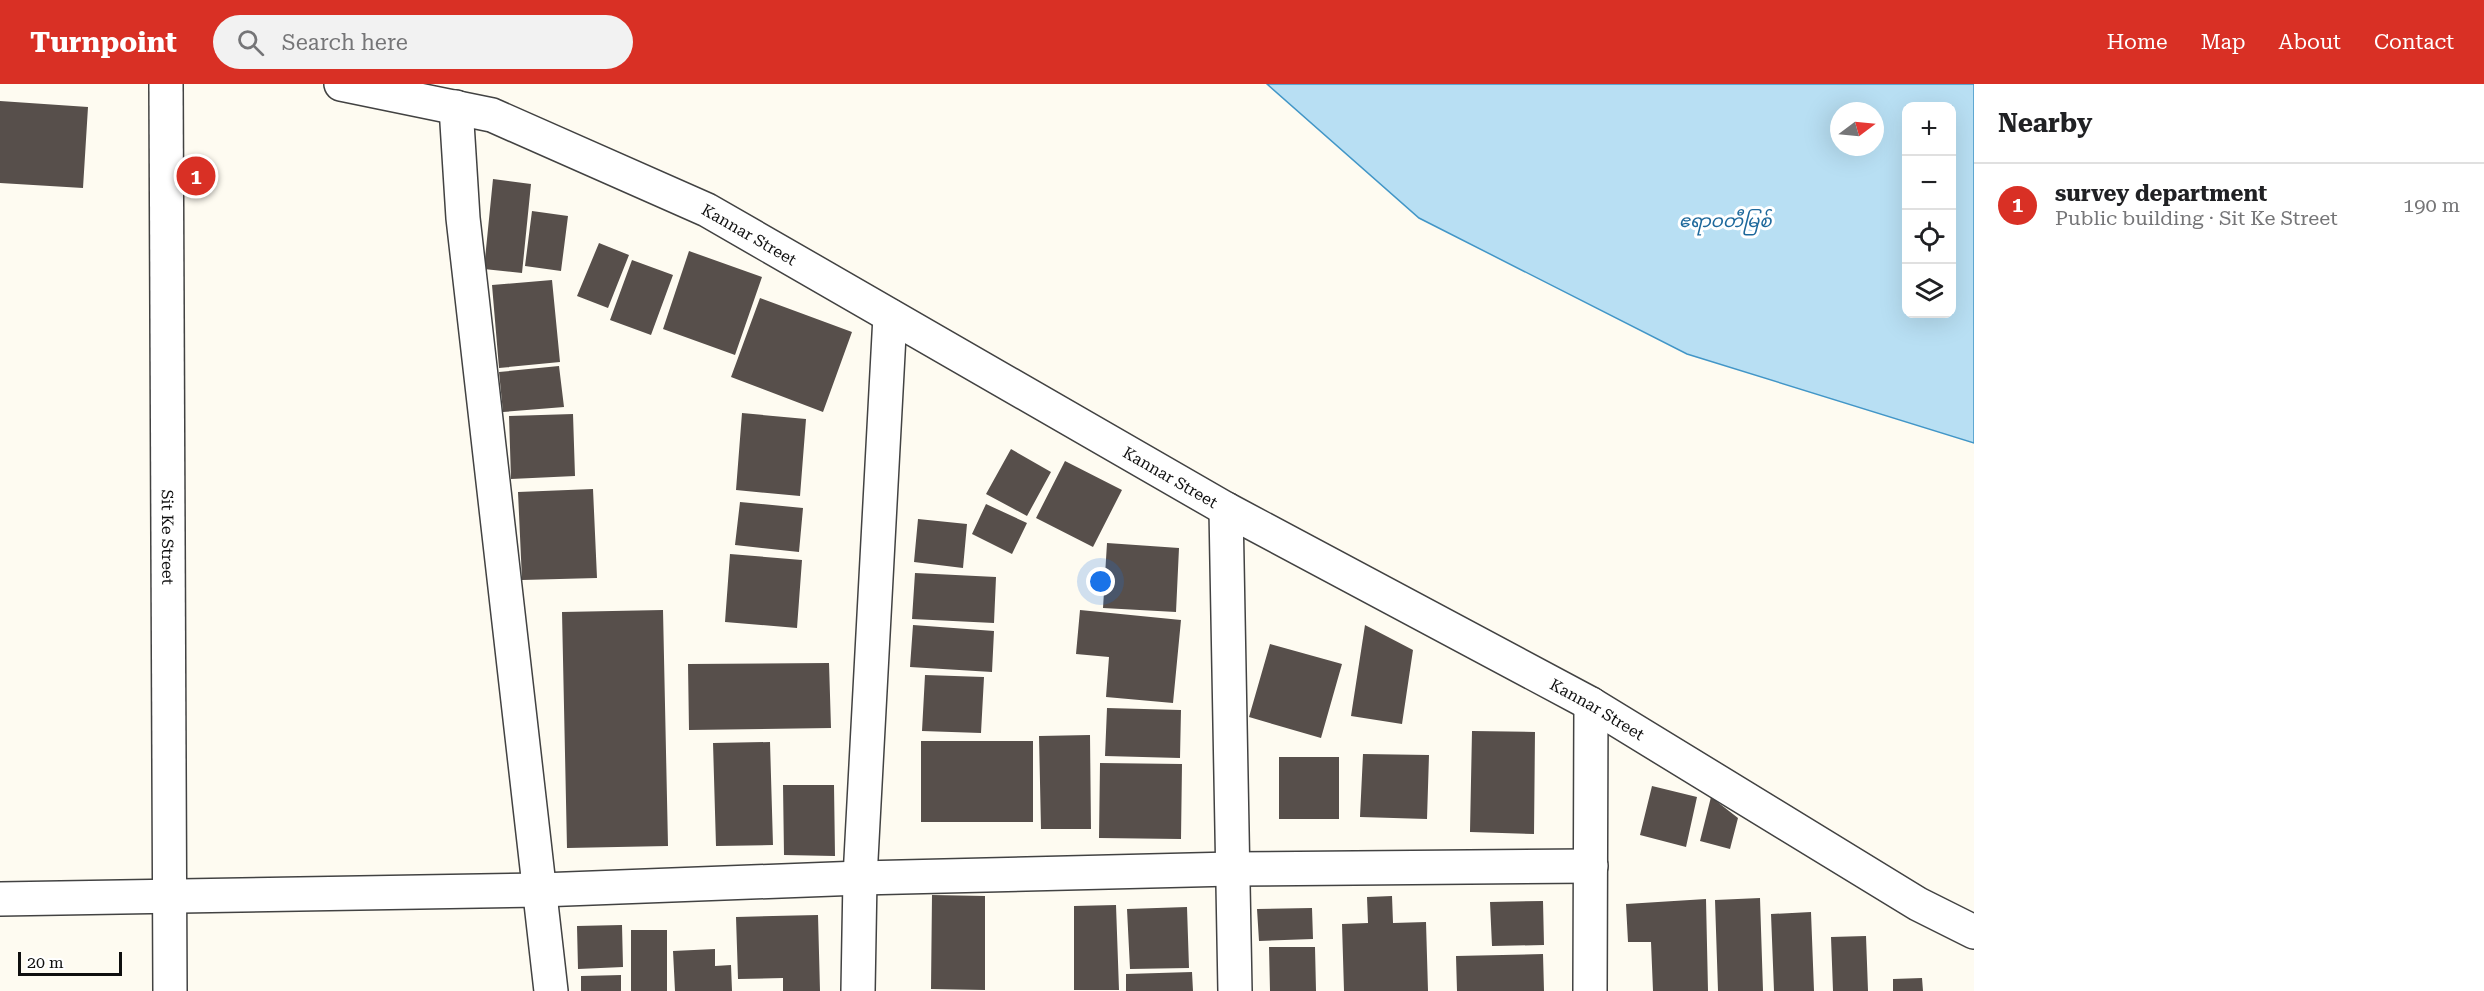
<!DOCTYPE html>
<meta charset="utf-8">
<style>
:root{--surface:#fff;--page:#f2f2f2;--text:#202124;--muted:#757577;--line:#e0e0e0;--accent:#d93025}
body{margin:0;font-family:"Roboto Serif","Noto Sans Myanmar",serif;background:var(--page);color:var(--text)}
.controls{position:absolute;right:18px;top:18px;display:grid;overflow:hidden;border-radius:12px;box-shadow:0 6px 24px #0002}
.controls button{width:54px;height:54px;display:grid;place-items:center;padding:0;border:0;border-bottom:2px solid var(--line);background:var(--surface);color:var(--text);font:30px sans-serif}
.compass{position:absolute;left:1830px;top:18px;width:54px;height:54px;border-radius:50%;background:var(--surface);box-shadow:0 6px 24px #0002;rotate:74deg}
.scale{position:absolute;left:18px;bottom:15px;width:104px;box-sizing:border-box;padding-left:6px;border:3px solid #0f0f0f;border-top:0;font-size:16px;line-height:21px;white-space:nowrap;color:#0f0f0f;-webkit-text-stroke:4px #fff;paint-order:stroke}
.you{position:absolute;left:1101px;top:498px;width:21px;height:21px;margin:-15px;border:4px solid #fff;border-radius:50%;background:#1a73e8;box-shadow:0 0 0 9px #1a73e833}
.badge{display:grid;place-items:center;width:39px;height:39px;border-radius:50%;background:var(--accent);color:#fff;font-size:20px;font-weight:700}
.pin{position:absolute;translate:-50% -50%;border:3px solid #fff;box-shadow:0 2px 6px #0006}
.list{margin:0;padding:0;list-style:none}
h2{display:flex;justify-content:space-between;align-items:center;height:78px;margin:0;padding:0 24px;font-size:26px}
h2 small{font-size:20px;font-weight:400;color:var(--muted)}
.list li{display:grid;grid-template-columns:39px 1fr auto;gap:18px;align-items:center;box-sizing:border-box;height:84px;padding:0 24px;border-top:2px solid var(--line)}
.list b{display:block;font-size:22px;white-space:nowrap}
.list p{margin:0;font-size:20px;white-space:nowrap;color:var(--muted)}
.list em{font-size:20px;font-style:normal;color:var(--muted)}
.icon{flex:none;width:33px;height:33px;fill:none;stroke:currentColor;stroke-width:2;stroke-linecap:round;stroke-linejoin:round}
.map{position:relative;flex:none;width:1974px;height:907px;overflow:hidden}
header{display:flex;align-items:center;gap:36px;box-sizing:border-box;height:84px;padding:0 30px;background:var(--accent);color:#fff}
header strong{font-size:28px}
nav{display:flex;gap:33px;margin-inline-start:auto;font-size:21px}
.search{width:420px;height:54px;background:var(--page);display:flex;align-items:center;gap:15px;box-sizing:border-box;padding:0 21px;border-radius:33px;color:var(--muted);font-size:22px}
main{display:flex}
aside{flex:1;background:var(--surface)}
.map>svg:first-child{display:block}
</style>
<header>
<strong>Turnpoint</strong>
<div class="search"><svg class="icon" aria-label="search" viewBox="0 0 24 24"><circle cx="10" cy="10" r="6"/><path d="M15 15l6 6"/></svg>Search here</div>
<nav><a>Home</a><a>Map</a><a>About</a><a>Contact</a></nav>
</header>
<main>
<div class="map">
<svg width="1974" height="907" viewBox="0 0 1974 907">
<rect width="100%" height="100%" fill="#fefbf1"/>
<!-- water -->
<path fill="#b8dff3" stroke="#4296c7" stroke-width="1.5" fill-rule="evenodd" d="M1267 0H1974V359L1687 270 1419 134ZM1906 22H1952V230H1906ZM1839 27H1875V63H1839Z"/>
<!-- building -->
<path fill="#574f4b" d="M0 17 88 23 83 104 0 99Z
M493 95 531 100 522 189 484 185Z
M532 127 568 132 561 187 525 182Z
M599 159 629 171 608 224 577 212Z
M689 167 762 193 735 271 663 245Z
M632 176 673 191 651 251 610 236Z
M552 196 560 278 499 284 492 201Z
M760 214 852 248 823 328 731 293Z
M559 282 564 323 503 328 499 288Z
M742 329 806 335 800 412 736 406Z
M573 330 575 392 511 395 509 332Z
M1011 365 1051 388 1027 432 986 410Z
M1065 377 1122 406 1093 463 1036 434Z
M593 405 597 494 522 496 518 408Z
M740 418 803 424 799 468 735 461Z
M986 420 1027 439 1012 470 972 450Z
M918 435 967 440 963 484 914 478Z
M1107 459 1179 464 1176 528 1103 524Z
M730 470 802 476 797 544 725 538Z
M915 489 996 493 994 539 912 535Z
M663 526 668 762 567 764 562 528Z
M1080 526 1181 536 1173 619 1106 613 1109 573 1076 570Z
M913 541 994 547 992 588 910 583Z
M1365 541 1413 566 1402 640 1351 632Z
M1270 560 1342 580 1321 654 1249 633Z
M829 579 831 644 689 646 688 580Z
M925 591 984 593 981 649 922 647Z
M1107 624 1181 626 1180 674 1105 672Z
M1472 647 1535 648 1534 750 1470 748Z
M1090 651 1091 745H1041L1039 652Z
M921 657H1033V738H921Z
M770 658 773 761 716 762 713 659Z
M1363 670 1429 671 1427 735 1360 733Z
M1279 673H1339V735H1279Z
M1100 679 1182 680 1181 755 1099 754Z
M783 701H834L835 772 784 771Z
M1652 702 1697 713 1686 763 1640 751Z
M1711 713 1738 734 1730 765 1700 757Z
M932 811 985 812V906L931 905Z
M1392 812 1393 839 1426 838 1428 907H1344L1342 840 1368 839 1367 813Z
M1760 814 1763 907H1718L1715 816Z
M1706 815 1708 907H1653L1651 858H1628L1626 820Z
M1543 817 1544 861 1492 862 1490 818Z
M1116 821 1119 906H1074V822Z
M1187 823 1189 884 1130 885 1127 825Z
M1312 824 1313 855 1259 857 1257 825Z
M1811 828 1814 907H1774L1771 830Z
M818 831 820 907H783V894L738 895 736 833Z
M622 841 623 883 578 885 577 842Z
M631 846H667V907H631Z
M1866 852 1868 907H1833L1831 853Z
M1269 863H1315L1316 907H1270Z
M715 865V882L731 881 732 907H675L673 867Z
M1543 870 1544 907H1457L1456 872Z
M1192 888 1193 907H1126V890Z
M621 891V907H581V892Z
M1922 894 1923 907H1893V895Z"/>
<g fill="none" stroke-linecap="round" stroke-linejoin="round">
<!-- minor casing -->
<g stroke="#424242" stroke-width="36">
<g id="minor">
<path id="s1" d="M166 0 170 907"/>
<path id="s2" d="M341 0 492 31 707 126 1226 425 1591 620 1918 820 1974 848"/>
<path d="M456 23 463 134 551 907"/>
<path d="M1226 425 1235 907"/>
<path d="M0 815 540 806 860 794 1232 785 1591 782"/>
<path d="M858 907 860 794 890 232"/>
<path d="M1590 907 1591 620"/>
</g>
</g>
<!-- minor -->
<use href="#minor" stroke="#fff" stroke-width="33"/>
</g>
<g text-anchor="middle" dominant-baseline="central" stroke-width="6" stroke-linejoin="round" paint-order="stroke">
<!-- street labels -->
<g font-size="16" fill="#0f0f0f" stroke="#fff">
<text stroke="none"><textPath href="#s2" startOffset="438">Kannar Street</textPath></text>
<text stroke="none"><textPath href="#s2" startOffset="924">Kannar Street</textPath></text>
<text stroke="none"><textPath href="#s1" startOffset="453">Sit Ke Street</textPath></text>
<text stroke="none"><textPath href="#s2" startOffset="1410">Kannar Street</textPath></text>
</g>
<!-- water labels -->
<g font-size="18" font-style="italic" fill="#1d689b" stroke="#fff">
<text x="1725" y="136">ဧရာဝတီမြစ်</text>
</g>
</g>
</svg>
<div class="controls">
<button>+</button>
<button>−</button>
<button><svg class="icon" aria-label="locate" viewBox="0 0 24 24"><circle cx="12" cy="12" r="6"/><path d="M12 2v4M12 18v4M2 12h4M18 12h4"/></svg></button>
<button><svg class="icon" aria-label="layers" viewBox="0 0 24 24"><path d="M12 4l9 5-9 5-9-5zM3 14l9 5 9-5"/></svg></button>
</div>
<svg class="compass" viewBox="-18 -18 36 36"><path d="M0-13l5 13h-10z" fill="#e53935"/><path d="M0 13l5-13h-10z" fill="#757577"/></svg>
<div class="scale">20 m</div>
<div class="you"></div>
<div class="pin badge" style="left:196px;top:92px">1</div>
</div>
<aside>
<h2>Nearby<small></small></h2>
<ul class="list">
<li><span class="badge">1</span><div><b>survey department</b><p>Public building · Sit Ke Street</p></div><em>190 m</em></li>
</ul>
</aside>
</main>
